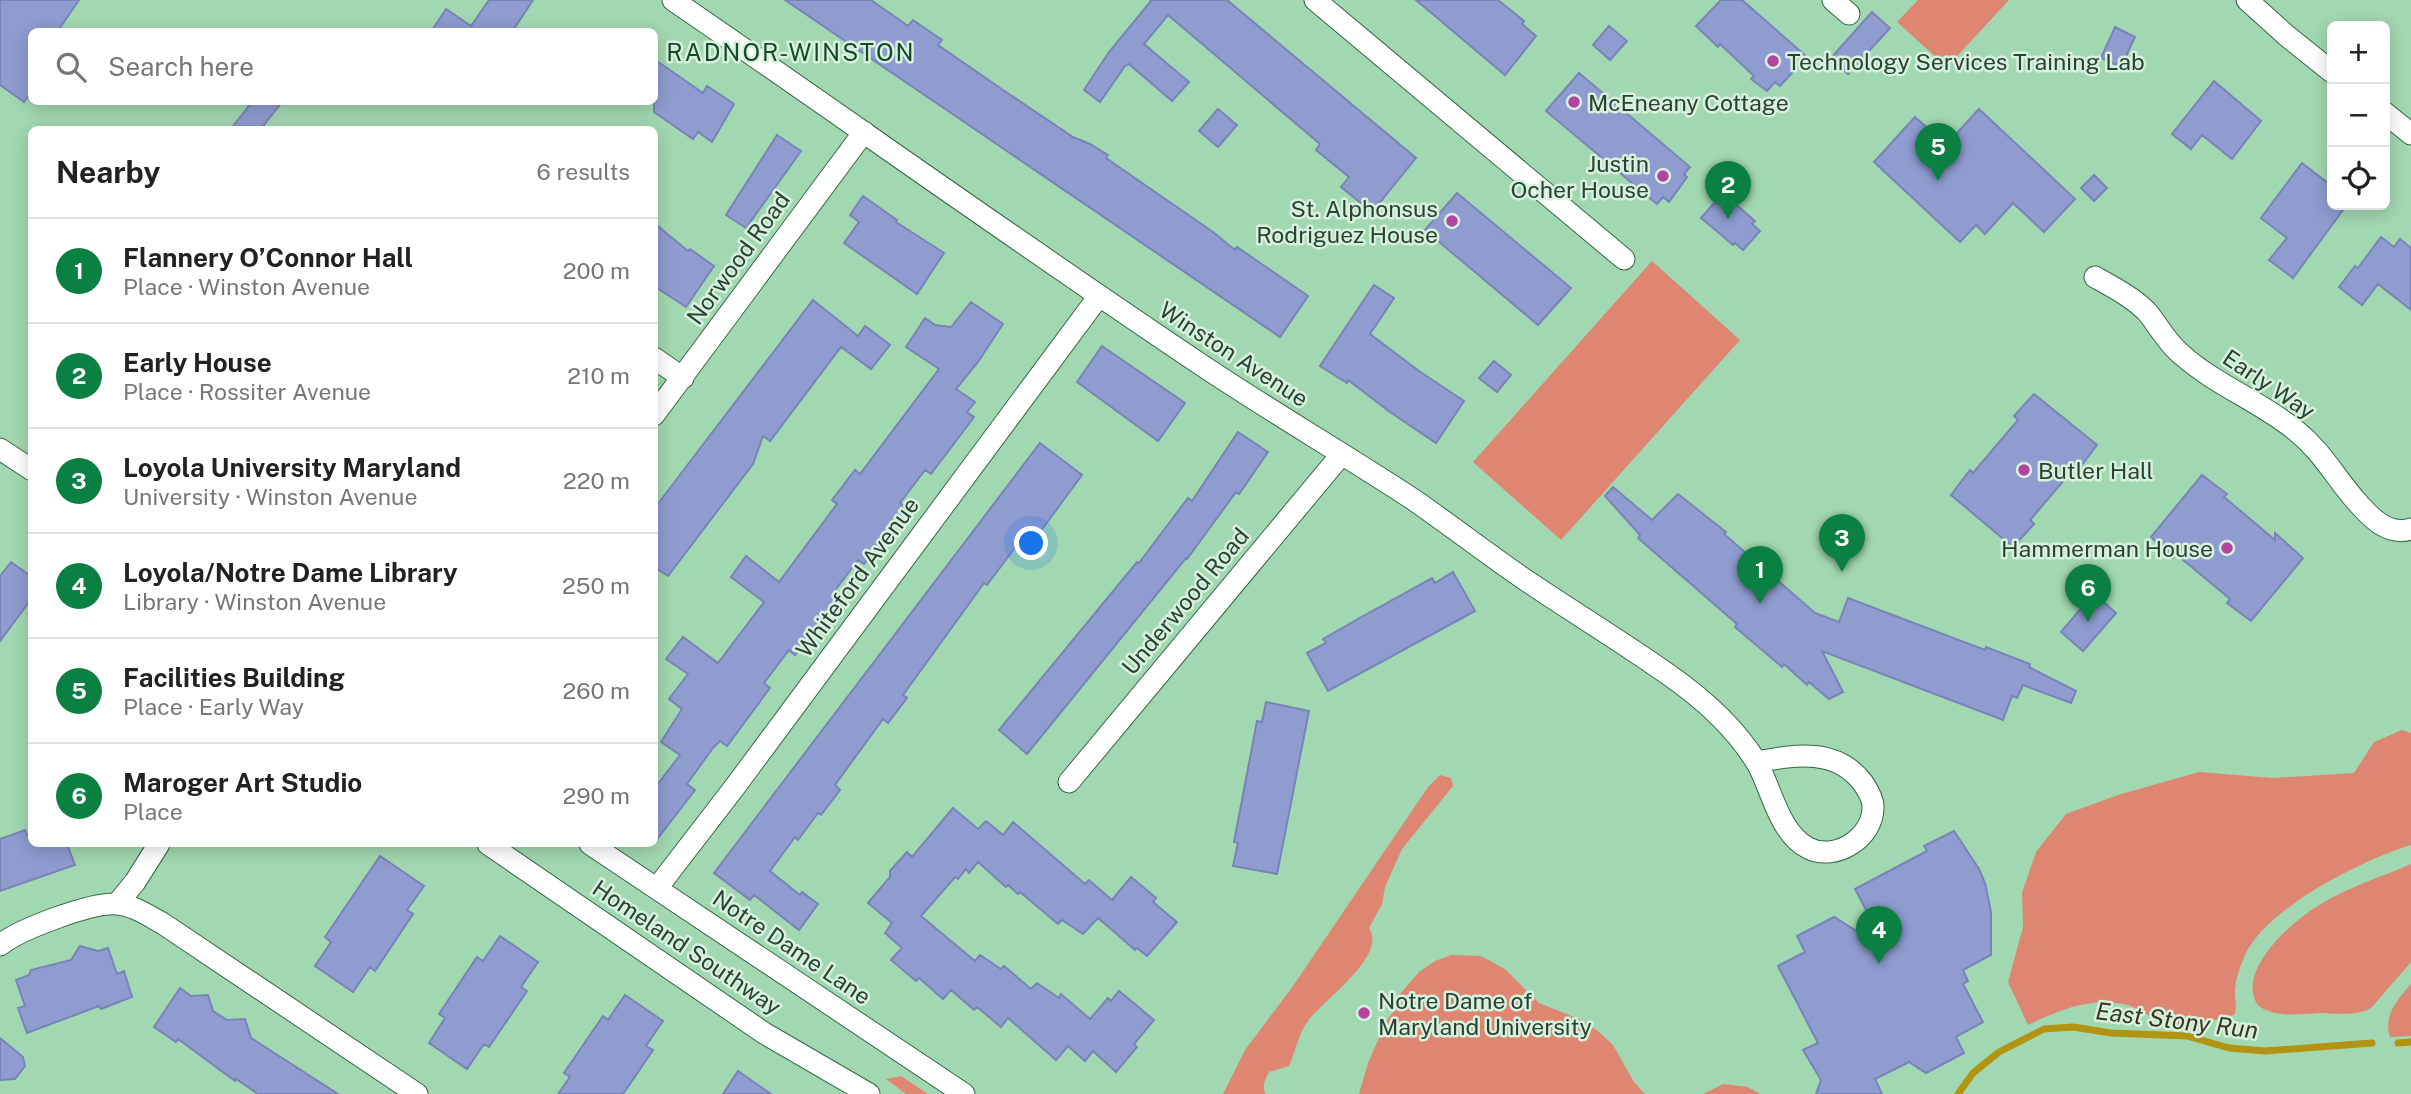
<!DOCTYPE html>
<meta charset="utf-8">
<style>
:root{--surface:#fff;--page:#f2f2f2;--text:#222;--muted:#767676;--line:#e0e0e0;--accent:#0b8043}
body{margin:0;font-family:"Public Sans",sans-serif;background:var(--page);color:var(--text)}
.controls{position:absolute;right:21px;top:21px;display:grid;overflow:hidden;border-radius:10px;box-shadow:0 4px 18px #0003}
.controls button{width:63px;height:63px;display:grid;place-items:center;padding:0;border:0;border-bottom:2px solid var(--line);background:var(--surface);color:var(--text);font:35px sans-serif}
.you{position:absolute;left:1032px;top:544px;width:24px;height:24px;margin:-18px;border:5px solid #fff;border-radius:50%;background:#1a73e8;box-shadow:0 0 0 10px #1a73e833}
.badge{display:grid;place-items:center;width:46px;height:46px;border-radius:50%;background:var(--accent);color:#fff;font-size:23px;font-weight:700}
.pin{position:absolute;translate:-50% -58px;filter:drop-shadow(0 2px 4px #0008)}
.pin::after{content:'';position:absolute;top:37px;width:24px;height:21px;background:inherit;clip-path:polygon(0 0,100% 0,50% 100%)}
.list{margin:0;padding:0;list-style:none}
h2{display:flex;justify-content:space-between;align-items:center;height:91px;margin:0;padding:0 28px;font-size:30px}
h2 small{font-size:23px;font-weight:400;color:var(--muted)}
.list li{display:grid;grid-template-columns:46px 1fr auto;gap:21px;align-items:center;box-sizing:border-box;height:105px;padding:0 28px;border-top:2px solid var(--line)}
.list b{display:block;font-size:26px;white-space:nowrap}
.list p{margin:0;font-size:23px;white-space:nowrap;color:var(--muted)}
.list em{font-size:23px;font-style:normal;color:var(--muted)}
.icon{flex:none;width:38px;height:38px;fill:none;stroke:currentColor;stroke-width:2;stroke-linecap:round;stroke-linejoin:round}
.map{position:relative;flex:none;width:2411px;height:1094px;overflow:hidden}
.search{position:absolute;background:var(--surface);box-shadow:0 4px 18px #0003;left:28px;top:28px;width:630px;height:77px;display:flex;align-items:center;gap:18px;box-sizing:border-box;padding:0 24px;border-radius:10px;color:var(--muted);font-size:26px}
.panel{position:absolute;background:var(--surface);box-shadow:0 4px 18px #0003;left:28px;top:126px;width:630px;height:721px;border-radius:10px}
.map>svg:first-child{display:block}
</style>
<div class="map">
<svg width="2411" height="1094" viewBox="0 0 2411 1094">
<rect width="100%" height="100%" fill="#a2d8b1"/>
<!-- green -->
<path fill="#de8671" d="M1918 0H2009L1947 67 1897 22Z
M1652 261 1740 340 1561 540 1473 462Z
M2402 730 2411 733V845C2362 860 2270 906 2246 953 2241 964 2236 977 2235 989 2234 1000 2238 1005 2234 1015 2217 1020 2183 1029 2165 1023 2152 1019 2140 1008 2127 1005 2093 996 2058 1010 2028 1025L2008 982 2023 927 2022 893 2036 852 2066 814 2118 795 2199 772 2273 778 2354 773 2374 742Z
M1440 775 1451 778 1453 786 1402 849 1385 887 1382 904 1369 928C1388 956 1323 1000 1308 1021 1298 1034 1296 1051 1289 1066L1269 1072C1265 1080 1261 1086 1266 1094H1223L1245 1050 1293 986 1428 787Z
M2411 864V962L2372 1007C2358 1017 2336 1013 2319 1013 2302 1014 2282 1017 2266 1010 2258 1007 2255 1002 2253 994 2248 962 2289 925 2313 909 2342 889 2379 878 2411 864Z
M1451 955 1481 956 1505 969 1539 1003 1579 1019 1598 1031 1613 1045 1634 1082 1645 1094H1359L1368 1063 1387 1020 1398 1006 1400 994 1419 972 1435 961Z
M2411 984V1036L2390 1037C2383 1016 2397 1000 2411 984Z
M901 1076 928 1094H906L886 1079Z
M1723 1084 1748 1087 1760 1094H1703Z"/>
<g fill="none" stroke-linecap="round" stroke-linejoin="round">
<!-- stream -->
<path stroke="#b29412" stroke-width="7" d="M2398 1043 2411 1042
M1958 1094 1973 1073 1999 1052 2044 1029 2073 1027 2111 1033 2187 1036 2229 1048 2265 1051 2372 1043"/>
</g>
<!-- building -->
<path fill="#8f9cd0" stroke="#7884b7" stroke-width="2" d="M0 0H79L57 32H32V92L24 102 0 85Z
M489 0H533L512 32H431L446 9 471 26Z
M785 0H871L908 26 913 20 942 40 938 45 1003 90 1073 137 1090 144 1108 155 1106 158 1213 232 1235 250 1237 247 1308 296 1280 337Z
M1150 0H1227L1416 158 1372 212 1341 187 1349 177 1316 150 1320 144 1168 15 1144 44 1189 82 1172 101 1129 64 1125 66 1100 102 1084 90 1109 52 1151 1Z
M1416 0H1498L1524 21 1522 24 1536 36 1505 75Z
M1721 0H1742L1807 57 1780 86 1775 82 1767 91 1751 79 1754 76 1720 44 1718 47 1696 26Z
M1872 12 1890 28 1848 74 1831 58Z
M1609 26 1627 41 1610 60 1593 45Z
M2115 27 2135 37 2121 67 2101 58Z
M654 59 703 93 707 86 734 104 712 142 698 132 693 139 654 112Z
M1579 73 1690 167 1684 174 1687 177 1669 202 1663 197 1657 204 1546 111Z
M2214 81 2261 121 2232 159 2202 135 2191 149 2172 134Z
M252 102H282L260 130H230Z
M1218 109 1237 125 1218 147 1199 131Z
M1979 109 2075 199 2044 232 2013 203 1985 234 1976 225 1960 242 1874 162 1915 117 1946 145Z
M777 135 801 151 746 228 726 215Z
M2302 163 2332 186V205H2337L2343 210 2293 278 2269 260 2287 238 2261 218Z
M2094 175 2107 188 2094 201 2081 188Z
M1457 193 1571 288 1538 325 1425 230Z
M1723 193 1755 221 1752 224 1760 231 1743 250 1735 243 1733 245 1701 218Z
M863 196 897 220 896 222 944 253 917 294 844 243 859 222 850 215Z
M654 223 688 251 690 249 714 266 686 307 654 286Z
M2381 237 2394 247 2400 239 2411 248V310L2378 284 2362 305 2339 287 2355 266 2358 268Z
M1374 285 1394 298 1370 334 1419 371 1464 401 1436 443 1390 412 1348 380 1347 383 1320 366Z
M813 300 858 336 865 326 890 345 871 369 841 347 770 441 763 436 753 464 668 576 654 567V509Z
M971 302 1003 324 978 362 956 389 975 402 967 412 974 417 931 474 925 470 900 503 906 508 864 564 858 560 833 593 839 597 795 655 789 650 764 683 770 688 727 746 720 741 713 748 687 784 695 790 654 843V789L680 755 661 742 682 709 669 699 688 674 666 659 683 637 718 663 764 602 731 577 746 556 779 582 837 504 832 500 855 470 860 474 939 369 906 347 925 318 935 325 951 327Z
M1102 346 1185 403 1158 441 1077 382Z
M1494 361 1511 375 1497 392 1479 378Z
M2034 394 2097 445 2078 470 2075 467 2037 512 2030 520 2034 524 2013 547 1951 495 1970 470 1973 473 2018 420 2014 416Z
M1238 432 1268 452 1239 494 1236 492 1187 559 1186 558 1027 754 999 730 1137 562 1139 563 1188 498 1192 501Z
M1040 443 1082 475 1029 547 1020 541 987 585 984 583 903 695 907 698 888 723 883 719 835 785 840 790 821 815 818 813 798 840 795 837 770 871 800 895 802 892 818 904 799 930 754 895 750 900 714 873Z
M2202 475 2227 494 2224 497 2275 540V533L2303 558 2251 621 2227 603 2230 599 2176 554 2173 558 2151 537Z
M1613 487 1652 520 1678 494 1726 532 1724 534 1815 613 1839 622 1848 598 1985 650 1986 647 2030 664 2029 667 2076 691 2071 703 2023 685 2017 698 2012 696 2003 720 1822 651 1843 692 1829 699 1809 682 1807 685 1784 664 1782 667 1735 627 1737 624 1638 538 1640 535 1605 496Z
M11 562 32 577V598L0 641V576Z
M1453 572 1475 611 1328 691 1307 653 1326 643 1323 639 1365 615 1432 578 1435 583Z
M2094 593 2116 613 2083 651 2061 632Z
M1266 702 1309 711 1277 874 1233 866 1238 843 1234 842 1257 721 1262 722Z
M953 808 978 829 986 821 1003 835 1013 822 1085 884 1089 880 1112 900 1131 877 1156 898 1153 902 1177 922 1147 956 1137 948 1135 950 1098 918 1083 934 1062 920 1058 924 1020 892 1018 894 1008 885 1006 887 978 862 969 873 966 869 958 879 955 877 921 916 975 961 980 955 1001 969 1004 966 1031 989 1037 983 1059 998 1061 994 1090 1019 1108 998 1111 1001 1119 991 1154 1020 1134 1044 1137 1047 1116 1072 1093 1051 1085 1061 1068 1046 1056 1060 1008 1018 1001 1027 977 1007 974 1010 951 990 943 999 919 978 916 981 891 960 902 948 885 933 892 923 868 903 890 877V871L907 852 912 857Z
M25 830 27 835 32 834V844H67L75 865 0 891V839Z
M1954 831 1979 869 1985 883 1991 912V955L1963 970 1968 981 1963 984 1983 1022 1956 1037 1964 1053 1926 1073 1909 1062 1875 1079 1882 1094H1816L1821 1080 1803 1050 1818 1043 1778 966 1805 952 1797 936 1834 917 1887 950 1855 889 1927 851 1924 846Z
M380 856 424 886 407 910 413 914 375 971 370 967 353 992 315 966 331 942 325 937Z
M500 936 538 962 521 987 527 991 489 1047 484 1044 467 1069 429 1043 445 1018 439 1014 477 957 483 961Z
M80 946 98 951 108 948 117 974 124 971 132 997 101 1009 99 1006 27 1033 18 1008 25 1006 16 980 29 975 31 970 71 960Z
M180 988 191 996 208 995 213 1011 227 1020 245 1019 251 1038 338 1094H258L236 1079 235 1081 178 1039 176 1042 154 1027Z
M625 995 663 1021 646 1046 653 1050 623 1094H558L570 1077 564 1073 603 1016 608 1020Z
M0 1038 23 1057 25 1066 15 1079 0 1080Z
M738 1071 771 1094H723Z"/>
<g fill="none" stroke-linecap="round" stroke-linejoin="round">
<!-- street casing -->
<g stroke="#346745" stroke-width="23">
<path id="street" d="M673 0C852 123 1029 250 1209 370 1277 415 1347 456 1414 500 1453 527 1490 556 1530 583 1576 614 1624 643 1669 675 1702 698 1736 729 1757 763 1772 790 1779 833 1808 848 1835 862 1874 838 1873 806 1873 799 1867 789 1863 783 1836 747 1795 755 1756 762
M1315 0 1624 259
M1833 0 1849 14
M2247 0 2287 36 2332 72
M2385 113 2411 134
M2095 277C2113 287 2134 298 2148 313 2159 327 2168 344 2182 355 2216 385 2259 401 2294 429 2323 452 2334 476 2357 502 2371 518 2388 536 2411 529
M654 358 683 378
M654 415 864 132
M0 449 32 470
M1069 782 1341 455
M488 844 764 1033 869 1094
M590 844 964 1094
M657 888 734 788 1099 296
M117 904 135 882 159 844
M0 945C20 929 92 902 117 904 133 905 149 916 162 923L417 1094"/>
</g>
<!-- street -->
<use href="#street" stroke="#fff" stroke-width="21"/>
</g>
<!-- markers -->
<g fill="#b244a2" stroke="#d6f1dd" stroke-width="2.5">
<circle cx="1773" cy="61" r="7"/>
<circle cx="1574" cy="102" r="7"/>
<circle cx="1663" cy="176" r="7"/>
<circle cx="1452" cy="221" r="7"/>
<circle cx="2024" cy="470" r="7"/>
<circle cx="2227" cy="548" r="7"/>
<circle cx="1364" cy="1013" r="7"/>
</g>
<g text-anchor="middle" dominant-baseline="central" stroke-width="5" stroke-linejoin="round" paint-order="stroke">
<!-- poi labels -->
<g font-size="23" fill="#2b4132" stroke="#d6f1dd" text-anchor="start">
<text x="1787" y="61">Technology Services Training Lab</text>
<text x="1588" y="102">McEneany Cottage</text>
<text x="1649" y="163" text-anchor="end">Justin<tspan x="1649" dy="26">Ocher House</tspan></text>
<text x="1438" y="208" text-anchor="end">St. Alphonsus<tspan x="1438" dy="26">Rodriguez House</tspan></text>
<text x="2038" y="470">Butler Hall</text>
<text x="2213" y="548" text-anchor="end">Hammerman House</text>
<text x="1378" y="1000">Notre Dame of<tspan x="1378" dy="26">Maryland University</tspan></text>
</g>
<!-- street labels -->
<g font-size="23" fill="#2b4132" stroke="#d6f1dd">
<text transform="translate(738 258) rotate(-54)">Norwood Road</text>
<text transform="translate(1234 354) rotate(33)">Winston Avenue</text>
<text transform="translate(2269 384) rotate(34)">Early Way</text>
<text transform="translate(857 577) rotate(-54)">Whiteford Avenue</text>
<text transform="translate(1185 601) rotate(-50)">Underwood Road</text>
<text transform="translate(687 947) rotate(34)">Homeland Southway</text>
<text transform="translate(792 947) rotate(34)">Notre Dame Lane</text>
</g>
<!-- neighbourhood labels -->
<g font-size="24" letter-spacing="2" fill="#14492a" stroke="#d6f1dd">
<text x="791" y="52">RADNOR-WINSTON</text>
</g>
<!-- water labels -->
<g font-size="24" font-style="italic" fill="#3d361e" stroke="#d6f1dd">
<text transform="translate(2177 1020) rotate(7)">East Stony Run</text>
</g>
</g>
</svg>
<div class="controls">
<button>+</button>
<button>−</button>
<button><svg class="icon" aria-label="locate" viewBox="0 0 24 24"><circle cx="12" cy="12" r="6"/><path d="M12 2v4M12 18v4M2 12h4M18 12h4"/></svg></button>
</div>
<div class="you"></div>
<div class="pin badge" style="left:1760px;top:604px">1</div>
<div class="pin badge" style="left:1728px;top:219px">2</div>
<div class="pin badge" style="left:1842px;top:572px">3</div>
<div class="pin badge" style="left:1879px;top:964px">4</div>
<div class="pin badge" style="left:1938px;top:181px">5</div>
<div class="pin badge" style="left:2088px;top:622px">6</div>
<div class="search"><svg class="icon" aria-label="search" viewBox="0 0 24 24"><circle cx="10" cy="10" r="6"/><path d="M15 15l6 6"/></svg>Search here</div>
<section class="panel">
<h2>Nearby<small>6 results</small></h2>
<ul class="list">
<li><span class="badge">1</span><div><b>Flannery O’Connor Hall</b><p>Place · Winston Avenue</p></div><em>200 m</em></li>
<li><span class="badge">2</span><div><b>Early House</b><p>Place · Rossiter Avenue</p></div><em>210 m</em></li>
<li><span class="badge">3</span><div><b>Loyola University Maryland</b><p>University · Winston Avenue</p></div><em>220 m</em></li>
<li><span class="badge">4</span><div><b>Loyola/Notre Dame Library</b><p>Library · Winston Avenue</p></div><em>250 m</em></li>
<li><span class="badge">5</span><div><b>Facilities Building</b><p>Place · Early Way</p></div><em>260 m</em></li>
<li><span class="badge">6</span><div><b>Maroger Art Studio</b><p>Place</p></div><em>290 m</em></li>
</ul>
</section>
</div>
